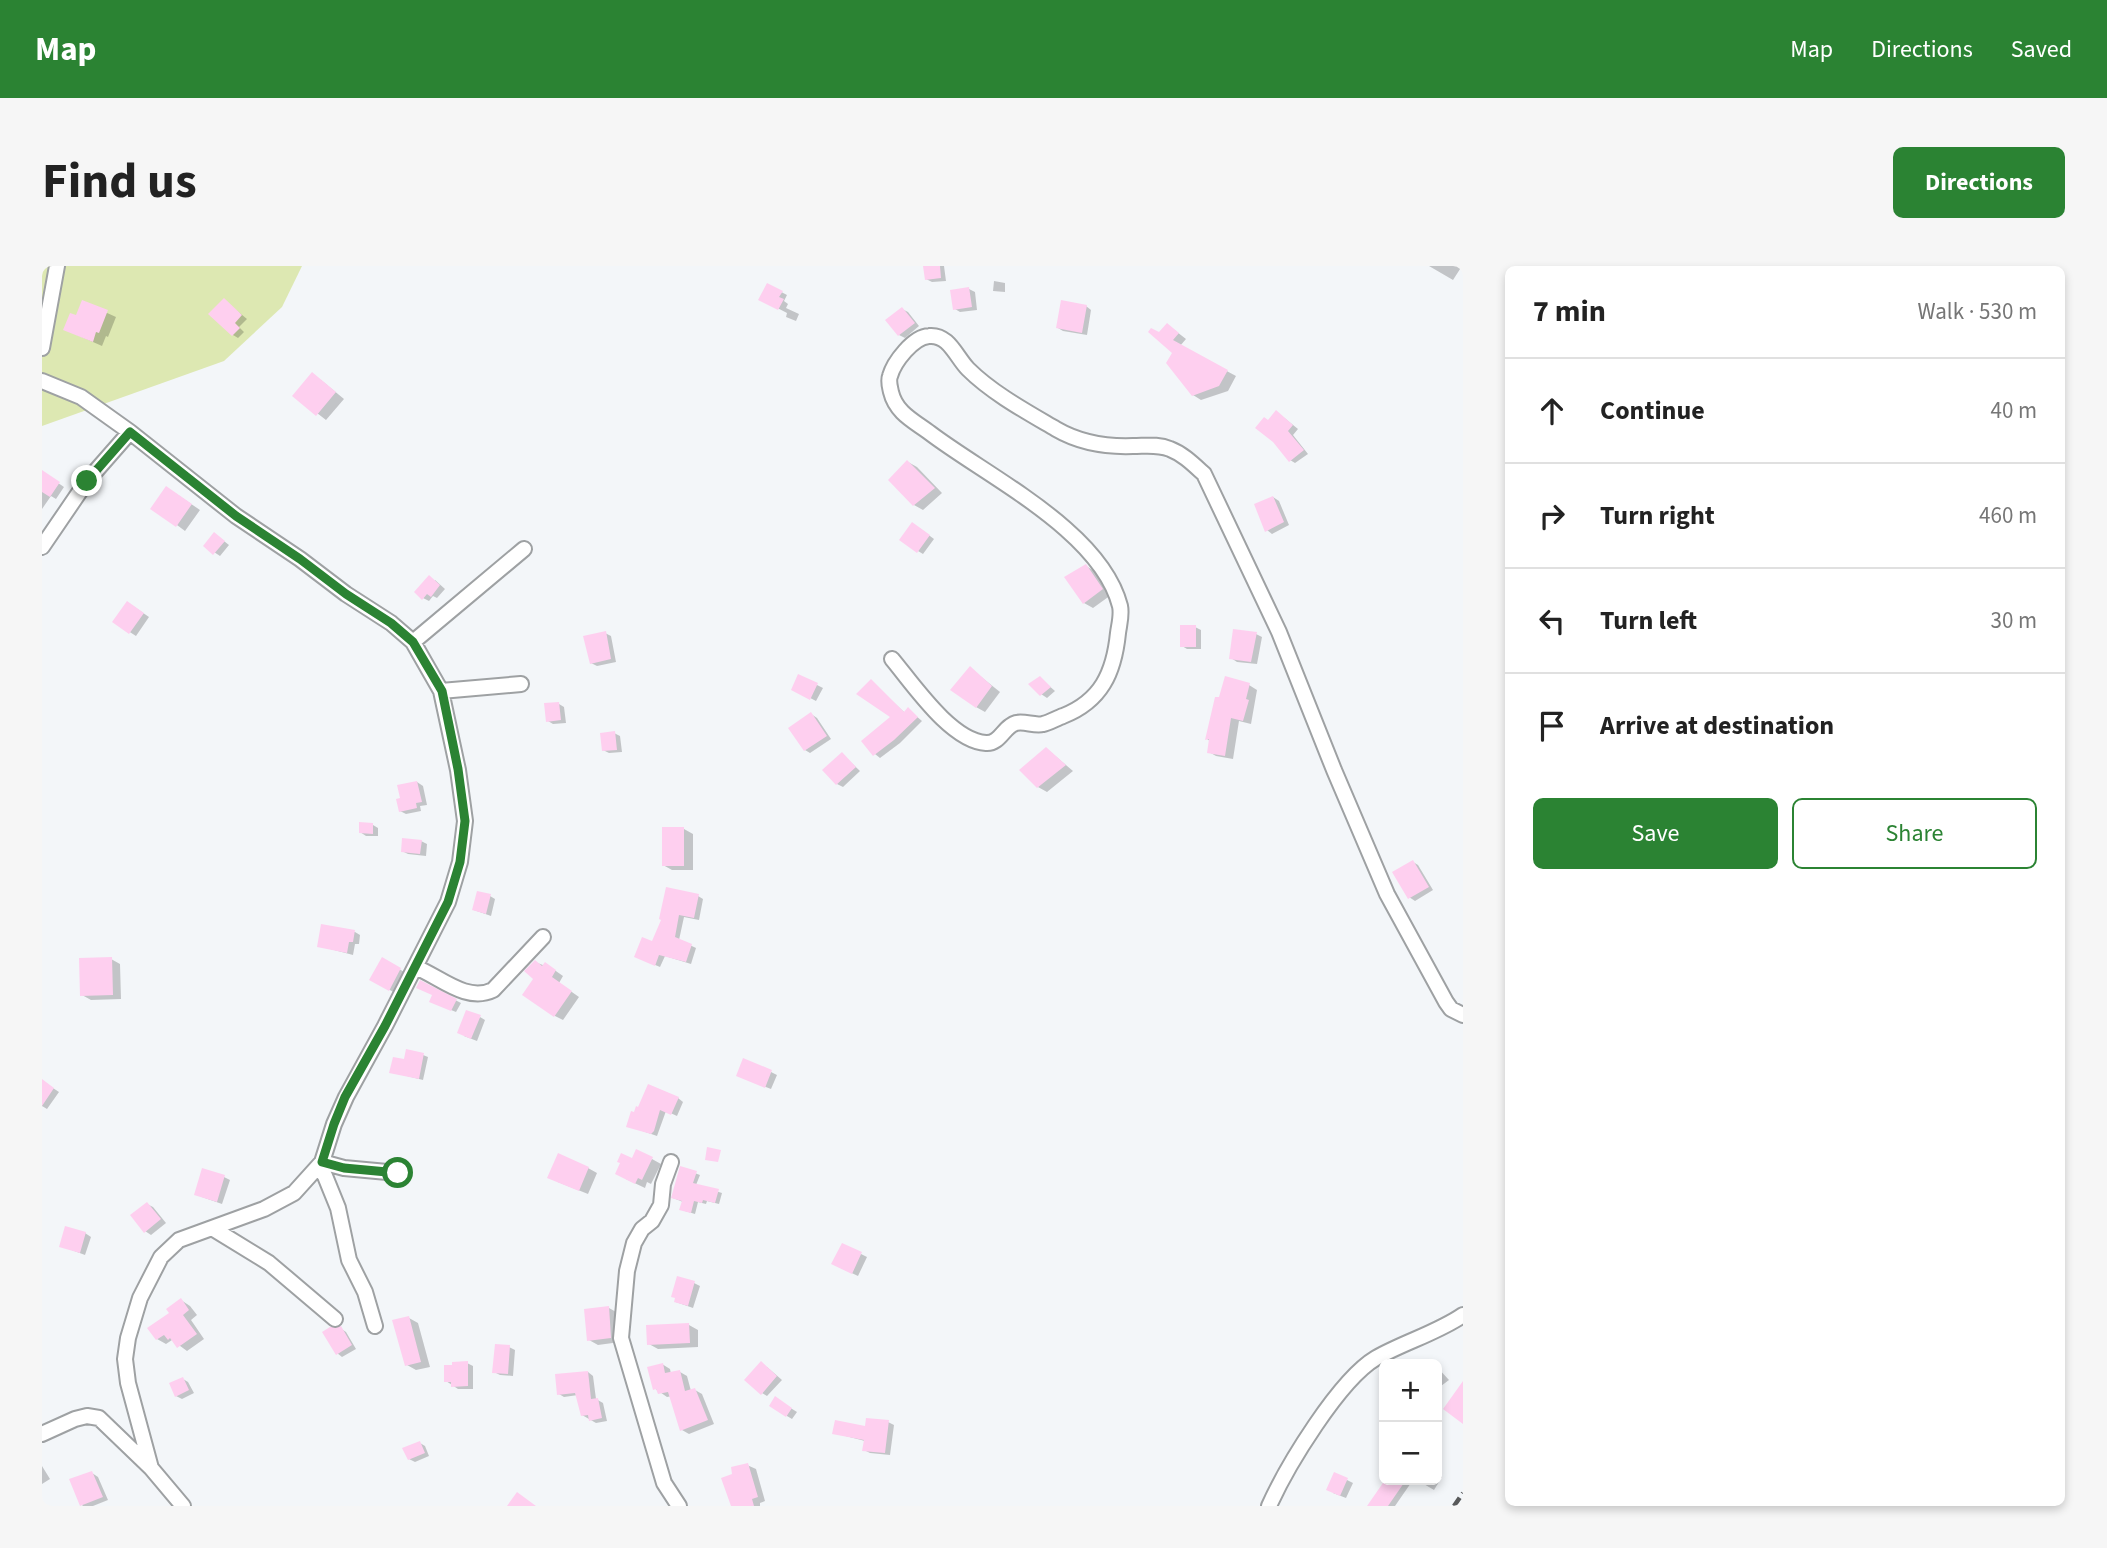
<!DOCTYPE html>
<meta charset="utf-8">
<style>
:root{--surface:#fff;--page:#f6f6f6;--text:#222;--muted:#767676;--line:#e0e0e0;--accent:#2b8333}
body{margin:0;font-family:"Source Sans 3",sans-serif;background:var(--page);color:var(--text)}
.controls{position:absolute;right:21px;bottom:21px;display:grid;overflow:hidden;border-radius:10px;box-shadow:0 4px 10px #0003}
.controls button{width:63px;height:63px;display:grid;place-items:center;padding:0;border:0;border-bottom:2px solid var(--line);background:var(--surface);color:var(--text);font:35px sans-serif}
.stop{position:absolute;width:21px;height:21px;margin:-16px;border:5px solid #2b8333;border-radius:50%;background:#fff}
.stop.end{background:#2b8333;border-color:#fff;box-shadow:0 2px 7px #0008}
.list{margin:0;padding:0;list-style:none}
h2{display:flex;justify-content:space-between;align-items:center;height:91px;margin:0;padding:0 28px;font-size:30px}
h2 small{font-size:23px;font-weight:400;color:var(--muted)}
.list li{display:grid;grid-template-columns:46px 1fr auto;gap:21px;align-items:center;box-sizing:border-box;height:105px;padding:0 28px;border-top:2px solid var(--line)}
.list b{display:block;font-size:26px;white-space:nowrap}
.list em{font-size:23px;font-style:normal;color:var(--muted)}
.actions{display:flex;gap:14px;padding:21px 28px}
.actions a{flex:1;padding:16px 0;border:2px solid var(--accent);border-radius:10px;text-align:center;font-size:24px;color:var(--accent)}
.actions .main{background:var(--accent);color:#fff}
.icon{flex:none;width:38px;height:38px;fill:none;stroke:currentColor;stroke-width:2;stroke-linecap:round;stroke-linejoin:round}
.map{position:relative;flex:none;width:1421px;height:1240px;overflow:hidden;border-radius:10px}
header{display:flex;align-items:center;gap:42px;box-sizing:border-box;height:98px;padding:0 35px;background:var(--accent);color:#fff}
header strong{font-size:33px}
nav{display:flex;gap:38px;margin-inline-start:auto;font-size:24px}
.intro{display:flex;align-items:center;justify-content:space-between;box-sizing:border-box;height:168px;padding:0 42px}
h1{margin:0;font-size:49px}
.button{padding:18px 32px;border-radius:10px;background:var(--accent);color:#fff;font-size:24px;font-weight:700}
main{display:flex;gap:42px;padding:0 42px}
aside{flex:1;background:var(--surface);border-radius:10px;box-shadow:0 4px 10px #0003}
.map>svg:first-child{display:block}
</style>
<header>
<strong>Map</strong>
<nav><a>Map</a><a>Directions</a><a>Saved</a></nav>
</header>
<div class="intro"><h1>Find us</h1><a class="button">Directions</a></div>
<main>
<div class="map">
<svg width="1421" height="1240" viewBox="0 0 1421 1240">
<rect width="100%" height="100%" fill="#f3f6f9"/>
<!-- green -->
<path fill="#dde8b2" d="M0 0H260L240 41 182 95 0 160Z"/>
<!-- shadow -->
<path fill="#0003" d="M882 0H902L904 15 890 16 884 13Z
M1387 0H1420L1411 14Z
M952 15 963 17V26L951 25Z
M726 19 745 29 742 35 746 38 744 42 757 48 754 55 744 51 745 47 718 33Z
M927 23 933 26 935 44 918 46 913 43Z
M182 34 205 53 197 61 202 66 196 72 191 69Z
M41 36 74 51 66 71 64 70 60 80 24 64 35 51Z
M1044 40 1049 44 1045 69 1021 65 1016 62Z
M860 43 866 46 877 60 863 72 857 69Z
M1126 59 1144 73 1138 80 1194 110 1186 125 1159 134 1151 129 1132 86 1117 69Z
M279 114 302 133 284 154 253 130Z
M1240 150 1256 163 1251 169 1266 188 1253 197 1248 194 1227 156Z
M866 196 875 201 900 227 881 244 872 239Z
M0 206 22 221 14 233 9 230 0 243Z
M133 227 158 244 143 265 135 259Z
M1231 231 1237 235 1247 259 1230 268 1225 264Z
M876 261 892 273 881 288 876 285Z
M178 272 187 279 178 290 163 280Z
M1044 300 1054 306 1069 329 1051 342 1042 337Z
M393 314 403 323 395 332 391 330 387 335 381 332Z
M91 340 107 351 94 370 72 356Z
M1153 361 1159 364V383H1145L1140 380Z
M563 367 569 370 574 396 555 400 549 397Z
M1214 368 1220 371 1215 398 1195 396 1189 392Z
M928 402 958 426 943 446 934 441Z
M757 410 781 422 774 435 751 423Z
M998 412 1013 425 1005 432 999 428Z
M829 415 863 447 867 444 880 455 858 477 838 492 833 488 851 451Z
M1207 419 1215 424 1209 458 1197 455 1191 493 1174 490 1167 486 1168 475 1165 473Z
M517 438 522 441 524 457 511 458 506 455Z
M769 448 775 452 789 473 768 487 763 484Z
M572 467 578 470 580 486 567 487 561 484Z
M1005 483 1031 505 1005 526 996 521Z
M800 488 818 505 801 521 795 518Z
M375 516 381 520 385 539 378 540 379 545 364 548 358 545Z
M331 559 336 562V570H324L318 566Z
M642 563 651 568V604H630L621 599Z
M379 575 385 578 384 590 366 588 360 585Z
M1371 596 1376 599 1391 624 1373 635 1367 631Z
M448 630 453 633 449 650 432 644Z
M656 630 661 633 657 654 642 651 637 674 654 682 649 698 623 690 618 701 599 693 611 678 620 653Z
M281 660 313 666 318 669 317 678H313L311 689 277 680Z
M69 693 78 698 79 733 49 734 40 729Z
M340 693 364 707 353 727 329 713Z
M493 696 511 703 521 710 517 717 537 731 521 754 513 750 493 712Z
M378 716 419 737 414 746 394 738 392 729Z
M438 751 443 754 435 775 422 770Z
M381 789 386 791 381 814 349 806 363 796Z
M729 806 735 809 729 823 701 812Z
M8 820 17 826 5 843 0 840V821Z
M636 832 641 836 635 850 624 845 615 870 586 860Z
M610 893 619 898 609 918 605 916 603 922 584 913Z
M546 902 555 907 546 928 516 916Z
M639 902 658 909 654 919 680 927 677 938 665 935 664 938 656 936 653 948 643 945 641 936 631 932Z
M182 911 188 914 180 938 160 931Z
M105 938 111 941 124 957 109 969 103 965Z
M43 967 49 971 43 989 19 980Z
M801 979 825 991 816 1010 797 1001Z
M652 1017 658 1020 651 1042 634 1036Z
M139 1034 148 1040 155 1049 149 1054 162 1073 145 1085 130 1074 124 1078 115 1073 129 1047Z
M567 1042 576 1047 578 1076 556 1079 547 1074Z
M367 1052 376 1057 388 1101 374 1104 365 1099Z
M647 1059 656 1064V1081L616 1083 607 1078Z
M298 1062 304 1066 314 1083 300 1091 295 1087Z
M467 1081 473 1084 471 1110 458 1109 452 1106Z
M425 1097 431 1100V1123H416L404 1115Z
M620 1098 628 1103 629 1108 638 1106 645 1110 649 1125 653 1124 660 1128 672 1158 647 1168 640 1164 630 1130 625 1131 612 1122Z
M725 1101 740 1114 725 1130 720 1127Z
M1395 1101 1407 1114 1395 1123Z
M546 1106 551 1110 554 1133 561 1137 565 1155 554 1157 540 1149 536 1129 522 1131 517 1128Z
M141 1113 146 1116 152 1127 140 1133 134 1130Z
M739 1136 755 1146 750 1153 745 1150Z
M846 1156 852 1159 848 1189 828 1187 822 1184 823 1175 792 1167 825 1162Z
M378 1177 383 1180 387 1190 373 1196 367 1193Z
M705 1199 714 1203 723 1235 718 1237V1240H691L692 1209Z
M0 1200 8 1213 0 1218Z
M50 1207 56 1211 66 1234 51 1240H41L40 1239Z
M1395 1207 1400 1211 1392 1224 1375 1214H1395Z
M1293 1208 1311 1217 1304 1232 1291 1227Z
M1351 1214H1371L1353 1240H1327Z"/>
<!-- building -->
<path fill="#fecfef" d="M881 0H898L899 12 883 14Z
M725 17 741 25 737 31 742 33 736 44 716 34Z
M927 21 930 41 911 44 908 24Z
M182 32 200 49 193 57 198 62 190 70 166 48Z
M40 34 66 44 57 67 54 66 51 76 21 64 28 47 34 49Z
M1019 34 1045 39 1040 67 1014 62Z
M860 41 873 57 856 70 843 54Z
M1125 57 1137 67 1131 74 1186 104 1177 120 1150 130 1124 97 1130 87 1106 66 1109 62 1117 66Z
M270 106 294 126 274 150 250 130Z
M1234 144 1251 159 1246 165 1262 184 1247 196 1231 176 1213 162 1222 151 1226 154Z
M865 194 893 222 871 240 846 214Z
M0 204 18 216 8 231 0 226Z
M124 220 150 238 134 261 108 243Z
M1231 230 1242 256 1223 266 1212 238Z
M870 256 888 269 875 287 857 274Z
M172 266 183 275 171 289 161 280Z
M1044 298 1061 323 1041 338 1022 311Z
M387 309 398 319 389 331 385 328 380 334 372 326Z
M85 335 102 347 87 368 70 356Z
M1138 359H1154V381H1138Z
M1191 363 1215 366 1209 396 1187 393Z
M564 365 569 393 548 398 541 370Z
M928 400 950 420 934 442 908 424Z
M756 408 776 417 768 434 749 424Z
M998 410 1009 421 998 430 986 418Z
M1183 410 1208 417 1204 433 1207 434 1201 455 1189 452 1183 490 1165 487 1167 473 1163 474 1173 431H1177Z
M829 413 862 446 866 441 876 451 852 474 831 490 819 475 848 451 814 428Z
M517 436 519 454 504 456 502 437Z
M769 446 785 470 762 485 746 462Z
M573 465 575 484 560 485 558 467Z
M1004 481 1024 499 995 522 977 504Z
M800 486 814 501 794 519 780 504Z
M375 515 380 536 374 537 375 542 357 546 354 533 358 532 355 519Z
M317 556 331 557V568L317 567Z
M620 561H642V600H620Z
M360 572 380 574 378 588 359 586Z
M1371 594 1387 621 1366 633 1350 606Z
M624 621 657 628 652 652 637 649 633 671 650 678 644 696 617 689 613 700 592 691 600 671 610 675 619 654 617 653Z
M435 625 449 628 444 648 430 644Z
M279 658 313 664 311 676H307L305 687 275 681Z
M70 691 71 729 38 730 37 692Z
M340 691 359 702 347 725 327 714Z
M493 694 500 700 503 696 514 704 510 711 530 725 512 751 480 729 491 713 482 705Z
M378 714 415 733 409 745 387 736 390 729 374 722Z
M424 744 439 749 429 773 415 767Z
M364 783 382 787 377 813 347 807 351 791 362 793Z
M701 792 730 804 723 822 694 810Z
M0 813 12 822 0 840Z
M606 818 637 831 629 849 618 844 612 865 609 868 584 861 589 845 592 846 594 840 596 841Z
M665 881 679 884 676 896 663 894Z
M594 883 611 891 600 914 596 912 593 918 573 908 578 897 575 896 579 887 590 892Z
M516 887 547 901 537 925 505 912Z
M638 900 655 905 651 917 677 923 673 937 661 934 660 937 652 935 649 947 637 944 640 935 629 932Z
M160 902 183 909 175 936 152 929Z
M105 936 119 953 102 967 88 949Z
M23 960 44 966 38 987 17 981Z
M800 977 820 986 810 1008 789 998Z
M635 1010 653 1015 646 1040 632 1036 633 1032 629 1031Z
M139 1032 147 1044 141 1049 155 1068 135 1082 128 1072 126 1074 122 1069 114 1074 105 1062 127 1047 124 1043Z
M567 1040 569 1072 545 1075 542 1043Z
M367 1050 379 1096 363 1100 350 1054Z
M647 1057 648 1077 605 1079 604 1059Z
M299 1060 310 1079 294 1089 280 1066 288 1061Z
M453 1078 468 1079 466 1108 450 1107Z
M426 1095V1120L409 1121V1116H402V1099H410V1096Z
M719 1095 735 1110 719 1129 702 1114Z
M621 1097 623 1107 638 1104 643 1125 653 1122 666 1154 638 1165 626 1126 616 1128 614 1123 611 1124 605 1101Z
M546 1105 549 1133 556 1132 560 1152 547 1155 546 1149 539 1150 533 1127 515 1129 513 1108Z
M141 1111 147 1124 133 1131 127 1117Z
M1421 1115V1158L1401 1143Z
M733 1130 750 1142 744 1151 727 1140Z
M824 1152 847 1154 843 1187 820 1185 822 1174 790 1168 793 1154 823 1160Z
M378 1175 383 1187 366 1194 360 1182Z
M706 1197 716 1231 710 1233 712 1240H689L679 1212 690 1208 689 1201Z
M50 1205 61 1231 38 1240 27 1213Z
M1292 1206 1306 1212 1298 1230 1284 1224Z
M1343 1214H1364L1346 1240H1325Z
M475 1226 494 1240H465Z"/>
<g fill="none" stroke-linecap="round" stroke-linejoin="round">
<!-- minor casing -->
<g stroke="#9ea1a3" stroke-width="18">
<path id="minor" d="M0 82 15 0
M0 115 39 131 88 166 194 250 258 293 304 328 349 357 371 376 399 425 416 504 423 555 418 596 406 636 343 760 304 831 292 858 280 896 252 927 222 943 137 974 119 991 98 1032 86 1072 83 1093 86 1117 109 1202
M0 281 45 215 88 166
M371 376 482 283
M850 393C871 418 909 475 944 477 958 478 962 460 974 457 983 455 992 460 1001 458 1007 457 1015 452 1021 450 1059 435 1072 407 1076 367 1077 359 1080 349 1078 340 1059 265 946 211 888 167 872 155 854 147 849 126 848 121 846 115 848 110 852 96 871 71 887 70 907 68 914 91 926 103 950 127 985 146 1014 163 1038 177 1064 181 1091 180 1104 180 1116 178 1128 183 1141 188 1151 198 1162 208L1237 366 1292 504 1345 628 1404 736 1409 743 1421 749
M399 425 479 418
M373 701C397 710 424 737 451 724L501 671
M280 896 302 902 356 907
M629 896 621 918 619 939 610 955 600 963 592 977 585 1005 579 1072 622 1217 637 1240
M276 901 283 910 296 942 307 994 323 1026 333 1060
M170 962 227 997 293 1053
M0 1168 33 1153 45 1150 57 1152 109 1202 141 1240
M1227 1240C1245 1200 1297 1114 1334 1092 1362 1076 1395 1067 1421 1049"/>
</g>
<!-- minor -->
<use href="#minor" stroke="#fff" stroke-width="14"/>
<!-- rail -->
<path stroke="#58595a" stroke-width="4.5" stroke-dasharray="10 5" stroke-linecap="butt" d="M1412 1240 1421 1227"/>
</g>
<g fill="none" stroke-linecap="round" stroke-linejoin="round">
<!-- route -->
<path stroke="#2b8333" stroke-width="9" d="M45 215 88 166 194 250 258 293 304 328 349 357 371 376 400 425 416 503 423 555 418 596 406 636 343 760 303 831 292 858 280 896 302 902 356 907"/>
</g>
</svg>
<div class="controls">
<button>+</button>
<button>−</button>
</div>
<div class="stop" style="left:356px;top:907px"></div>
<div class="stop end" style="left:45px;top:215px"></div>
</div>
<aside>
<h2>7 min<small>Walk · 530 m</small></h2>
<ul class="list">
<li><svg class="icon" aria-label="ahead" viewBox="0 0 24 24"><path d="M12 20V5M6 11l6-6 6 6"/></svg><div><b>Continue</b></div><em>40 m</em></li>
<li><svg class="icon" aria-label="right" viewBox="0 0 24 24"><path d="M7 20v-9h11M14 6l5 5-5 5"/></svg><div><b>Turn right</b></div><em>460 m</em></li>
<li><svg class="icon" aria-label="left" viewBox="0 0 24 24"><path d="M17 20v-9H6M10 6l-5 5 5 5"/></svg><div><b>Turn left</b></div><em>30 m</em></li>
<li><svg class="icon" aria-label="arrive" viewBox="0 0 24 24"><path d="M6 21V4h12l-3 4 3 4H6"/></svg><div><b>Arrive at destination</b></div></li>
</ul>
<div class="actions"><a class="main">Save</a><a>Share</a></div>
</aside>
</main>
